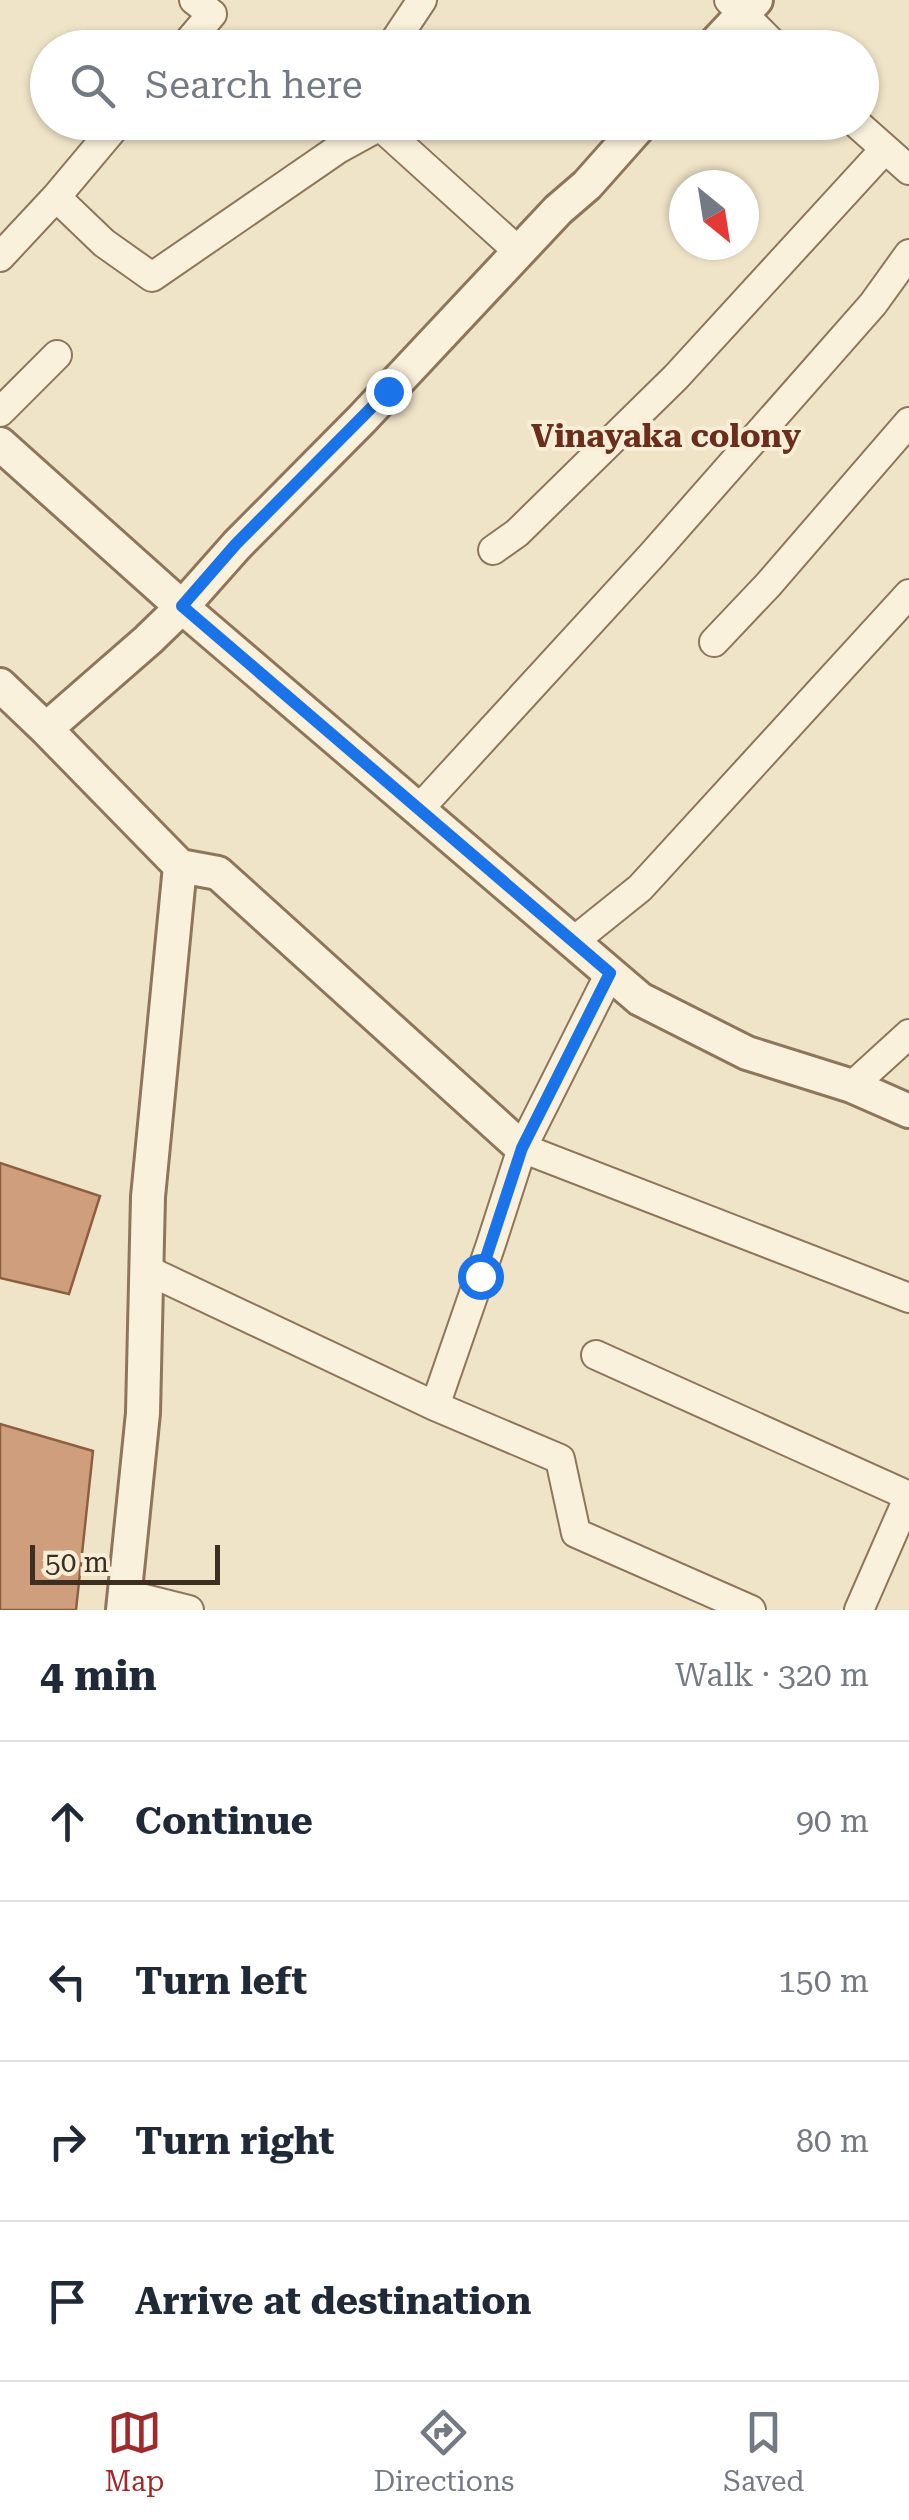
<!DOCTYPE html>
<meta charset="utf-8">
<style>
:root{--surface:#fff;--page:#f6f6f7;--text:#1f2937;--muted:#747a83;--line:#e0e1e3;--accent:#9e2a2b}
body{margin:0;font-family:"Roboto Serif",serif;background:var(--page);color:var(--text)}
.compass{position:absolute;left:669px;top:170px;width:90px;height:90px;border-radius:50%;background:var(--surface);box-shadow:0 2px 8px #0004;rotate:150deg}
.scale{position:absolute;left:30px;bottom:25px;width:190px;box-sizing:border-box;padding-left:10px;border:5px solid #3d2e20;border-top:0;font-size:28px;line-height:35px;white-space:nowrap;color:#3d2e20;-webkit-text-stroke:8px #f7eed8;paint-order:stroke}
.stop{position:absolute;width:30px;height:30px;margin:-22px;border:8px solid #1a73e8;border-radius:50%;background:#fff}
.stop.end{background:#1a73e8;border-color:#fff;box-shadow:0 2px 10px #0008}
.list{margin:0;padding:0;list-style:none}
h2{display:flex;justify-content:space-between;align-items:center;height:130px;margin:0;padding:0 40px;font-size:42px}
h2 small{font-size:32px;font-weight:400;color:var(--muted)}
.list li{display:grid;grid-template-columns:65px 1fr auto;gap:30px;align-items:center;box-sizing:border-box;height:160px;padding:0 40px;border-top:2px solid var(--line)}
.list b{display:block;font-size:38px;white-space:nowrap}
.list em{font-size:32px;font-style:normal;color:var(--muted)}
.icon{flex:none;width:55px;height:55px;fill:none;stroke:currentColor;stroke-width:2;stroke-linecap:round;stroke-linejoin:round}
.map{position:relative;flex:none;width:909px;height:1610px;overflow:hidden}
.search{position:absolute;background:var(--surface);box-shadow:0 2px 8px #0004;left:30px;right:30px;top:30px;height:110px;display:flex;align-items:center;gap:25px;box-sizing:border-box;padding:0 35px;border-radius:55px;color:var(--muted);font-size:38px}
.sheet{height:770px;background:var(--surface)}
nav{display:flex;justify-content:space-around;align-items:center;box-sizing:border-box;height:140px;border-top:2px solid var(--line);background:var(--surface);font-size:28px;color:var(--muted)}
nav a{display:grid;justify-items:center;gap:5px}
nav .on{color:var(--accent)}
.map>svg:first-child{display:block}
</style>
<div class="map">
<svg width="909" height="1610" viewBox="0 0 909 1610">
<rect width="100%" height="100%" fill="#f0e4c8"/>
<!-- building -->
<path fill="#cf9f7d" stroke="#8d5f41" stroke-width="2.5" d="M0 1163 100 1196 69 1294 0 1278Z
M0 1424 93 1451 76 1610H0Z"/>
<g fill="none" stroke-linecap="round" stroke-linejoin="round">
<!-- minor casing -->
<g stroke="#8d765c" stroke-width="32">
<path id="minor" d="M729 0 777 48
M183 48 212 14 194 0
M390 48 422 0
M855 122 909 170
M56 197 119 122
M0 257 56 197 104 243 152 277 338 149 380 126 518 251
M0 412 57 355
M493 550 517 533 676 377 885 149
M714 642 768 585 909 422
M420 808 652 555 873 304 909 254
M574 941 640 888 909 594
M852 1086 909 1034
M522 1148 909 1298
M147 1270 435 1406 491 1244 522 1148 610 973
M596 1355 909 1496
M435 1406 560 1459 576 1533 751 1610
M125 1594 189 1610
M859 1610 909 1496"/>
</g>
<!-- tertiary casing -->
<g stroke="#8d765c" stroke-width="38">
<path id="tertiary" d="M711 48 756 0
M0 444 182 607 640 999 747 1053 852 1086 909 1111
M0 685 46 729
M180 866 218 873 522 1148
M123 1610 143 1413 148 1197 180 866 46 729 148 640 182 607 237 545 362 419 558 210 587 185 643 122"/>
</g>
<!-- minor -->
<use href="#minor" stroke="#faf1dc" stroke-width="28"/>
<!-- tertiary -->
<use href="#tertiary" stroke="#faf1dc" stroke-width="32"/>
</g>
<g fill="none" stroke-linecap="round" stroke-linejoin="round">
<!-- route -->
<path stroke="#1a73e8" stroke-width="12" d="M388 391 236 544 182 606 610 973 522 1148 480 1276"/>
</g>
<g text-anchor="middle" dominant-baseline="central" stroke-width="8" stroke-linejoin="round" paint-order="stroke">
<!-- neighbourhood labels -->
<g font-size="32" font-weight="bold" fill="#6b2e1e" stroke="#f7eed8">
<text x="666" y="436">Vinayaka colony</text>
</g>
</g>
</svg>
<svg class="compass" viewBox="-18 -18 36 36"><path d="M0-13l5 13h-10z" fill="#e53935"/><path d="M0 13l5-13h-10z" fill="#747a83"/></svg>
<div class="scale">50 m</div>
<div class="stop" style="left:480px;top:1276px"></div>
<div class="stop end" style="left:388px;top:391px"></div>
<div class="search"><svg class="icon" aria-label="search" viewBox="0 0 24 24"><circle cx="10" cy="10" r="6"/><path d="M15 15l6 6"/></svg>Search here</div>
</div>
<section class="sheet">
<h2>4 min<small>Walk · 320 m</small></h2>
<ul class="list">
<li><svg class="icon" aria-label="ahead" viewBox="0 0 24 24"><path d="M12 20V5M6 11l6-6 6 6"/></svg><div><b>Continue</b></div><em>90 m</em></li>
<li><svg class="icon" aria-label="left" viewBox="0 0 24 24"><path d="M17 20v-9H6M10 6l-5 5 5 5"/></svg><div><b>Turn left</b></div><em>150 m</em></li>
<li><svg class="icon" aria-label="right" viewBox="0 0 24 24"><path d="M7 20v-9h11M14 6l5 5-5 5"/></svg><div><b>Turn right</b></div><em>80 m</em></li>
<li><svg class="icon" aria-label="arrive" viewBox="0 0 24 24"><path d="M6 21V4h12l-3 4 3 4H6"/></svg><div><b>Arrive at destination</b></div></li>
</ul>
</section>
<nav>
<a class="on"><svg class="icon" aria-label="map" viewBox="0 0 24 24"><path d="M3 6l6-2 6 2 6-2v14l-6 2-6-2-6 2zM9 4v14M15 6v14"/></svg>Map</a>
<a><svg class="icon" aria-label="directions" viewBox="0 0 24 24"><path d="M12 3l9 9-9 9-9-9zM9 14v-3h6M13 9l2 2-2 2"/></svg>Directions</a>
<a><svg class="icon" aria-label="saved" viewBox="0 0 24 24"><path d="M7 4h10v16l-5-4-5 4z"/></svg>Saved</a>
</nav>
